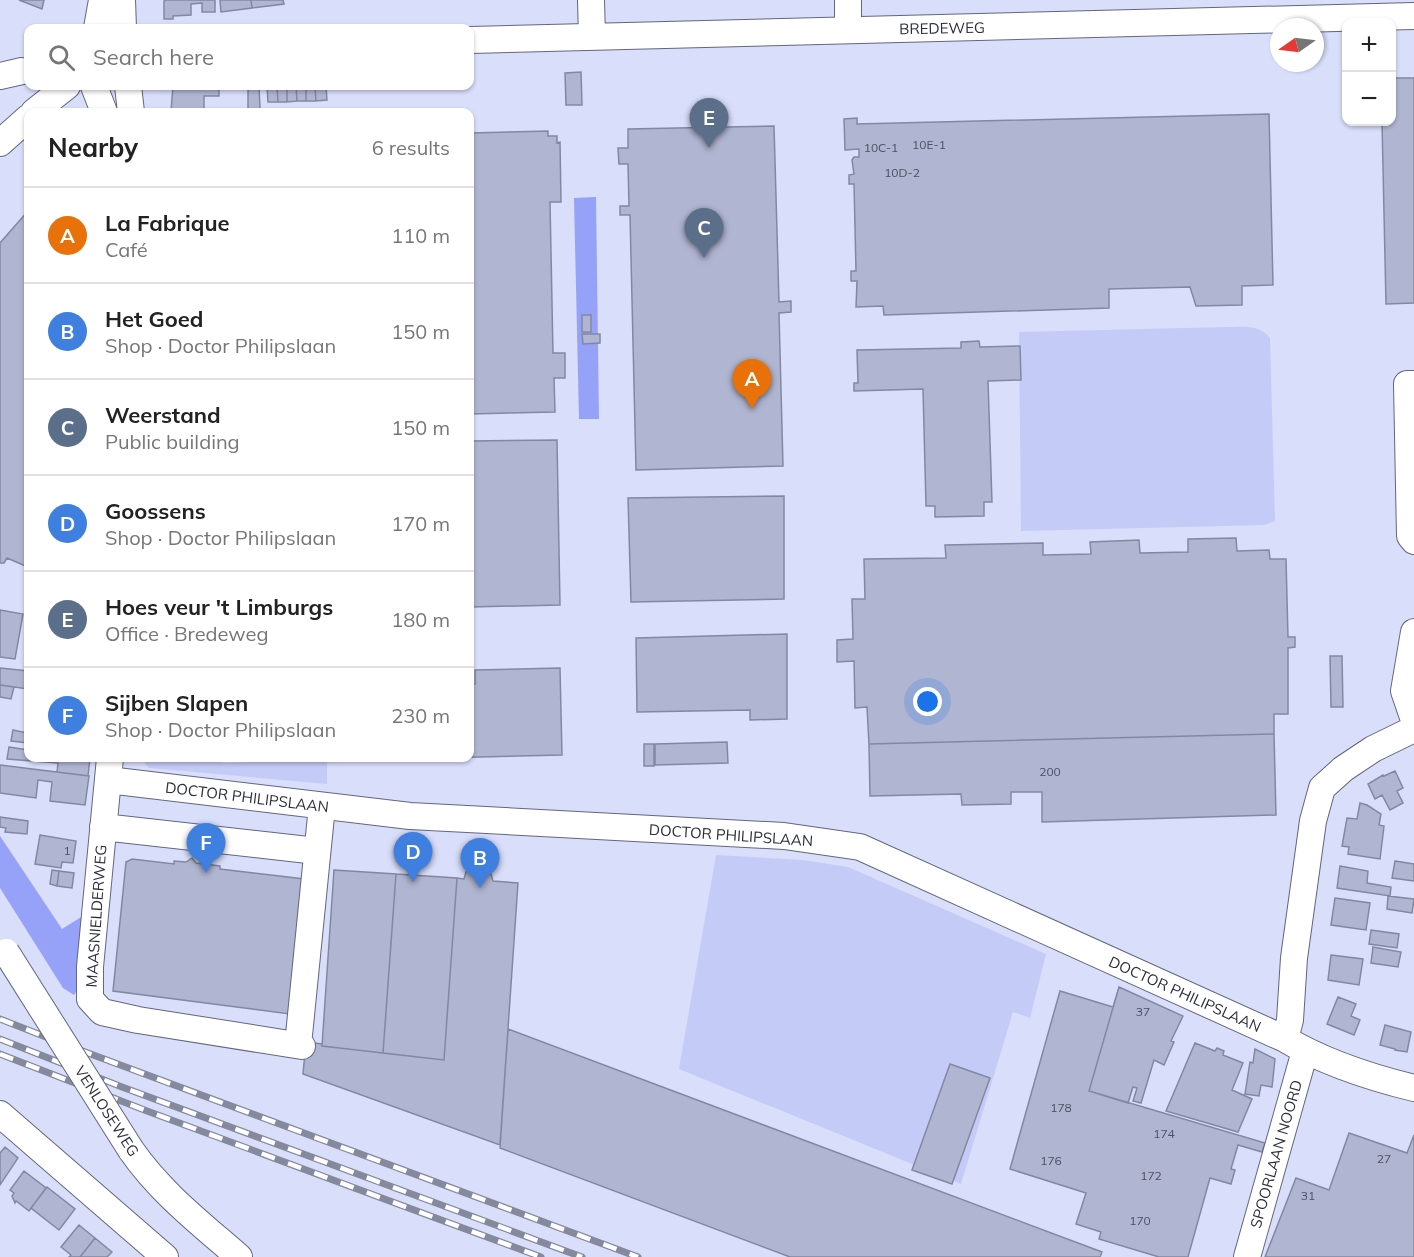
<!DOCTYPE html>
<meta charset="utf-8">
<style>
:root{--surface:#fff;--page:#f2f2f2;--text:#222;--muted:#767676;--line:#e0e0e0;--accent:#1a73e8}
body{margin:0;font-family:Mulish,sans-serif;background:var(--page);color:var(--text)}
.controls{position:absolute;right:18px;top:18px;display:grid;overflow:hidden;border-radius:12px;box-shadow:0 2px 4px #0004}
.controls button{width:54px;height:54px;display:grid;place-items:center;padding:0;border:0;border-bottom:2px solid var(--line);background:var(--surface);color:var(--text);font:30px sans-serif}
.compass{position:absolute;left:1270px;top:18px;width:54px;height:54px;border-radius:50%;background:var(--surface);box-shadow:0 2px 4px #0004;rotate:256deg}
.you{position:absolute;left:928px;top:702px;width:21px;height:21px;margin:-15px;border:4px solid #fff;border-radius:50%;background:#1a73e8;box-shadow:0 0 0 9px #1a73e833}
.badge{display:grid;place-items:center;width:39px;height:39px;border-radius:50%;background:var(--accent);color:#fff;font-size:20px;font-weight:700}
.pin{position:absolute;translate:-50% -50px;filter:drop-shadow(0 2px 3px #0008)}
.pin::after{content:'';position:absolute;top:32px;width:21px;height:18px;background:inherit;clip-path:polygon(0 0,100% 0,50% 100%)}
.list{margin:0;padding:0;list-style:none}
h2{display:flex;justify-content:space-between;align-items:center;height:78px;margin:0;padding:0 24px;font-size:26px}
h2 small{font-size:20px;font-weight:400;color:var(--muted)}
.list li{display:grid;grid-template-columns:39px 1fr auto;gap:18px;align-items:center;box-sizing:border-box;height:96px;padding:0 24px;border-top:2px solid var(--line)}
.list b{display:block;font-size:22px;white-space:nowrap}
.list p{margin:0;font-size:20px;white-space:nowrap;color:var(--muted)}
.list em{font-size:20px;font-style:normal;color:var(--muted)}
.icon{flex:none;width:33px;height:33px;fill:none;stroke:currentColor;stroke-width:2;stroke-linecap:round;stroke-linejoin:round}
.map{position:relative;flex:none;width:1414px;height:1257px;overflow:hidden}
.search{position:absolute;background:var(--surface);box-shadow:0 2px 4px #0004;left:24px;top:24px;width:450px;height:66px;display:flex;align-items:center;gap:15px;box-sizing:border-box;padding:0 21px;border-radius:12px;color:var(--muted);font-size:22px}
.panel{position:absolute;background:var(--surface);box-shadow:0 2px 4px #0004;left:24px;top:108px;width:450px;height:654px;border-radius:12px}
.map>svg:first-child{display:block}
</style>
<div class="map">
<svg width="1414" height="1257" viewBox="0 0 1414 1257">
<rect width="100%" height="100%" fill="#d9defb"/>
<!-- green -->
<path fill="#c4cbf6" d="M1226 327C1243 327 1260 324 1270 338L1275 521 1265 525 1021 531 1019 332Z
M141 758H207L224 763 327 759V784L149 768Z
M716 855 803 860 848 867 1046 954 1030 1018 1013 1012 961 1184 679 1069Z"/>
<!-- forest -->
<path fill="#96a1f8" d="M596 197 599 419H579L574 198Z
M0 836 62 929 86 914 80 986 74 995 63 988 0 888Z"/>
<!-- building -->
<path fill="#b0b5d1" stroke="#8388a2" stroke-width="1.5" d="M19 0H44L42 9Z
M166 0H215V12H202V3L191 4V15L173 16V19H164V1Z
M220 0H251L252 8 221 12Z
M251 0H283L284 4 252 8Z
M581 72 582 105H566L565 73Z
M1392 78H1414V303L1386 304 1382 122H1392Z
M173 86H219V96H204V110L171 111Z
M248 86H259L260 109H248Z
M267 86H277L278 102H268Z
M277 86H287V102H278Z
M287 86H296L297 101 287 102Z
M296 86H306V101H297Z
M306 86H315L316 101H306Z
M315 86H326L327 100 316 101Z
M1269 114 1273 285 1242 286V305L1196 306 1190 287 1109 289V308L884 315 883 306 856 307 857 281H851V271H856L854 184H849V175L854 174 852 160 854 157H859V149L845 150 844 119 857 118V124Z
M774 126 779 302 791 301V312L779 313 783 466 636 470 630 215H620V206H629L628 164H619L618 148H628V129Z
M548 131V136H557V143L560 142 561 202H550L553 353H565V378H554L555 412 470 414V133Z
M28 211V567L7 558 4 563H0V243Z
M582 315H591V332H582Z
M582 334H600V343L583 344Z
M979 341 980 347 1020 346 1021 380 988 381 992 502H984V516L935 517V506H926L923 389 854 391V383H858L857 350 961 348V342Z
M557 440 560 605 471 607 472 647H470V441Z
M784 496V599L631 602 628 498Z
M1236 538 1237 551 1269 550 1270 559H1286L1288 637H1295V647L1288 648V714H1274V734L869 744 867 707 855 708 854 661 837 662V640L853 639 852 599H865L864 559 946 558 945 545 1043 543V555L1091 554 1090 542 1139 540 1140 553 1188 552V539Z
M0 610 23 614 15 659 0 657Z
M787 634V719L750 720V710L637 712 636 638Z
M1330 656H1342L1343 707H1331Z
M0 668 28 671V689L0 685Z
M560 668 562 755 358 760V758H470V684H475V670Z
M0 685 14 687 11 699 0 697Z
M13 730 28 733V743L11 741Z
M1274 734 1276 815 1042 822V792H1011V804L962 805 961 794 870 796 869 744Z
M727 742 728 763 655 765V744Z
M644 744H654V766H644Z
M9 747 28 750V758H90L88 776 57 772 58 763 7 759Z
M0 765 89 776 85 805 50 801 52 782 38 780 36 798 0 793Z
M1395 771 1403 788 1397 791 1403 803 1390 810 1382 795 1375 799 1368 784 1383 775 1384 776Z
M1360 803 1367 805 1381 814 1379 825 1384 826 1380 859 1348 854 1349 847 1342 846 1347 818 1357 819Z
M0 817 28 821 27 834 5 832 6 828 0 827Z
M40 835 76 841 73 863 62 862 61 868 35 864Z
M192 858 196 863 220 866V869L304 879 290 1014 113 991 126 862 132 859 174 864V861L186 862Z
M1395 861 1414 864V881L1392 878Z
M474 863 485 864 484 867 491 874 493 881 518 883 500 1145 303 1074 306 1042 322 1044V1046L444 1060 457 878 464 879 466 872 474 867Z
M1340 866 1368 871 1367 883 1391 887 1390 896 1337 888Z
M52 870 59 871 57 886 50 884Z
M334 870 396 874 383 1053 322 1046Z
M59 871 74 873 72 888 57 886Z
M396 874 457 878 444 1060 383 1053Z
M1388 896 1414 899 1412 913 1387 909Z
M1335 898 1370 903 1366 930 1331 925Z
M1371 930 1399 934 1397 948 1369 944Z
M1373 947 1401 952 1398 967 1371 963Z
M1331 955 1363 959 1359 985 1328 980Z
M1119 987 1183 1016 1171 1041 1174 1042 1164 1065 1154 1060 1141 1103 1133 1101 1137 1088 1133 1087 1128 1103 1089 1091Z
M1119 987 1089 1091 1265 1143 1262 1152 1238 1145 1231 1169 1235 1170 1231 1184 1210 1178 1188 1257H1159L1099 1239 1101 1232 1076 1224 1086 1193 1010 1169 1060 991 1113 1007Z
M1338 997 1356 1004 1351 1016 1360 1020 1354 1035 1327 1024Z
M1385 1025 1411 1032 1407 1052 1395 1050V1049L1380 1045Z
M508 1029 1102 1252 1100 1257H790L500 1148Z
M1195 1043 1215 1051 1217 1048 1224 1051 1223 1055 1243 1063 1232 1090 1252 1099 1238 1132 1166 1111Z
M1255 1049 1275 1059 1272 1087 1261 1085 1259 1096 1245 1094 1250 1062 1253 1063Z
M950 1064 990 1078 952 1184 912 1170Z
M1349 1133 1407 1153 1414 1135V1257H1265L1296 1178 1329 1190Z
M5 1147 18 1158 0 1185V1153Z
M24 1171 46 1188 29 1211 16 1201 15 1203 12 1196 14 1193 10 1190Z
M47 1187 75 1209 59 1230 31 1208Z
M79 1225 95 1238 80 1257H69L71 1255 61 1247Z
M95 1238 112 1252 107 1257H80Z"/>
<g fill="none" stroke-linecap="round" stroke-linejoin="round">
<!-- minor casing -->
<g stroke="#62667f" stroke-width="28">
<path id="minor" d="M122 0 123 28
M591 0 592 37
M848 0V30
M97 28 102 0
M470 40 1414 16
M0 76 22 71
M94 86 104 112
M128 86 131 112
M34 112 67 86
M0 143 28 118
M1414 384H1407L1410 536 1414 541
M1414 632 1404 691 1414 720
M110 758 90 967V999L102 1012 138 1020 302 1046
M108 780 410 816 784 836 860 847 1285 1039C1325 1063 1369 1077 1414 1088
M103 827 317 851
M1285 1039 1290 1020 1294 958 1313 821 1322 788 1343 769 1373 749 1414 729
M298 1045 322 806
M0 1114 165 1257
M131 1150C160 1192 200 1223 239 1257
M1247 1257 1305 1051"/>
</g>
<!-- minor -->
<use href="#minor" stroke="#fff" stroke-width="26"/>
<!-- rail casing -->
<g stroke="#85899d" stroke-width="7">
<path id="rail" d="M0 1019 69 1046 638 1257
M0 1039 122 1087 582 1257
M0 1054 147 1111 541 1257"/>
</g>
<!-- rail -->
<use href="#rail" stroke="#fff" stroke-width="4.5" stroke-dasharray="14" stroke-linecap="butt"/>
<!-- minor-bridge casing -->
<g stroke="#62667f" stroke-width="28" stroke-linecap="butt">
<path id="minor-bridge" d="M6 952 131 1150"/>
</g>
<!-- minor-bridge -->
<use href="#minor-bridge" stroke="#fff" stroke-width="26"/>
</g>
<g text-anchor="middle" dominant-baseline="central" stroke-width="4.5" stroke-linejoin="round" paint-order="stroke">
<!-- number labels -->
<g font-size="12" fill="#4d505f">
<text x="929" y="144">10E-1</text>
<text x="881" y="147">10C-1</text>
<text x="902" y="172">10D-2</text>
<text x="1050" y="771">200</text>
<text x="67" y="850">1</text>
<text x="1143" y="1011">37</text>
<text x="1061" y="1107">178</text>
<text x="1164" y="1133">174</text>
<text x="1384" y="1158">27</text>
<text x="1051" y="1160">176</text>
<text x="1151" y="1175">172</text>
<text x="1308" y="1195">31</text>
<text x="1140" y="1220">170</text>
</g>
<!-- street labels -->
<g font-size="15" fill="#2c2e39" stroke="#fff">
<text transform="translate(942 28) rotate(-1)">BREDEWEG</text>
<text transform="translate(247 797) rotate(7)">DOCTOR PHILIPSLAAN</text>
<text transform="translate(731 835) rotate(4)">DOCTOR PHILIPSLAAN</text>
<text transform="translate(96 916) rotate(-86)">MAASNIELDERWEG</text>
<text transform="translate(1185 994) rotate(24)">DOCTOR PHILIPSLAAN</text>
<text transform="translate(107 1111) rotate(57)">VENLOSEWEG</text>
<text transform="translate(1276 1154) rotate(-74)">SPOORLAAN NOORD</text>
</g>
</g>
</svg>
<div class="controls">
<button>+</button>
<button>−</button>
</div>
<svg class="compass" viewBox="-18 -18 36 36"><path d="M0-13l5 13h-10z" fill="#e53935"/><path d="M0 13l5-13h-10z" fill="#767676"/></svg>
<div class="you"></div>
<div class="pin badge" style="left:752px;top:409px;background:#e8710a">A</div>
<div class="pin badge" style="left:480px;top:888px;background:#3f7fe0">B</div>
<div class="pin badge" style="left:704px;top:258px;background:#5c6f8a">C</div>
<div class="pin badge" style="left:413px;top:882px;background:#3f7fe0">D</div>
<div class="pin badge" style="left:709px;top:148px;background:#5c6f8a">E</div>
<div class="pin badge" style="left:206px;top:873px;background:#3f7fe0">F</div>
<div class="search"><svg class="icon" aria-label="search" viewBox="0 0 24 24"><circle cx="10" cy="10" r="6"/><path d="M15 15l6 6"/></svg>Search here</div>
<section class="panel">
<h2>Nearby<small>6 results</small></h2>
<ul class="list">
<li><span class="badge" style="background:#e8710a">A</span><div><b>La Fabrique</b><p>Café</p></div><em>110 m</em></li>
<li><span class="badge" style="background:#3f7fe0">B</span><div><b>Het Goed</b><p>Shop · Doctor Philipslaan</p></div><em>150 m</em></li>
<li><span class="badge" style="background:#5c6f8a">C</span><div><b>Weerstand</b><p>Public building</p></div><em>150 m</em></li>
<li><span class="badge" style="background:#3f7fe0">D</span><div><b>Goossens</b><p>Shop · Doctor Philipslaan</p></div><em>170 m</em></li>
<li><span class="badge" style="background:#5c6f8a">E</span><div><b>Hoes veur 't Limburgs</b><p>Office · Bredeweg</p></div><em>180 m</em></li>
<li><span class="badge" style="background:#3f7fe0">F</span><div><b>Sijben Slapen</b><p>Shop · Doctor Philipslaan</p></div><em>230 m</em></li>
</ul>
</section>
</div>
